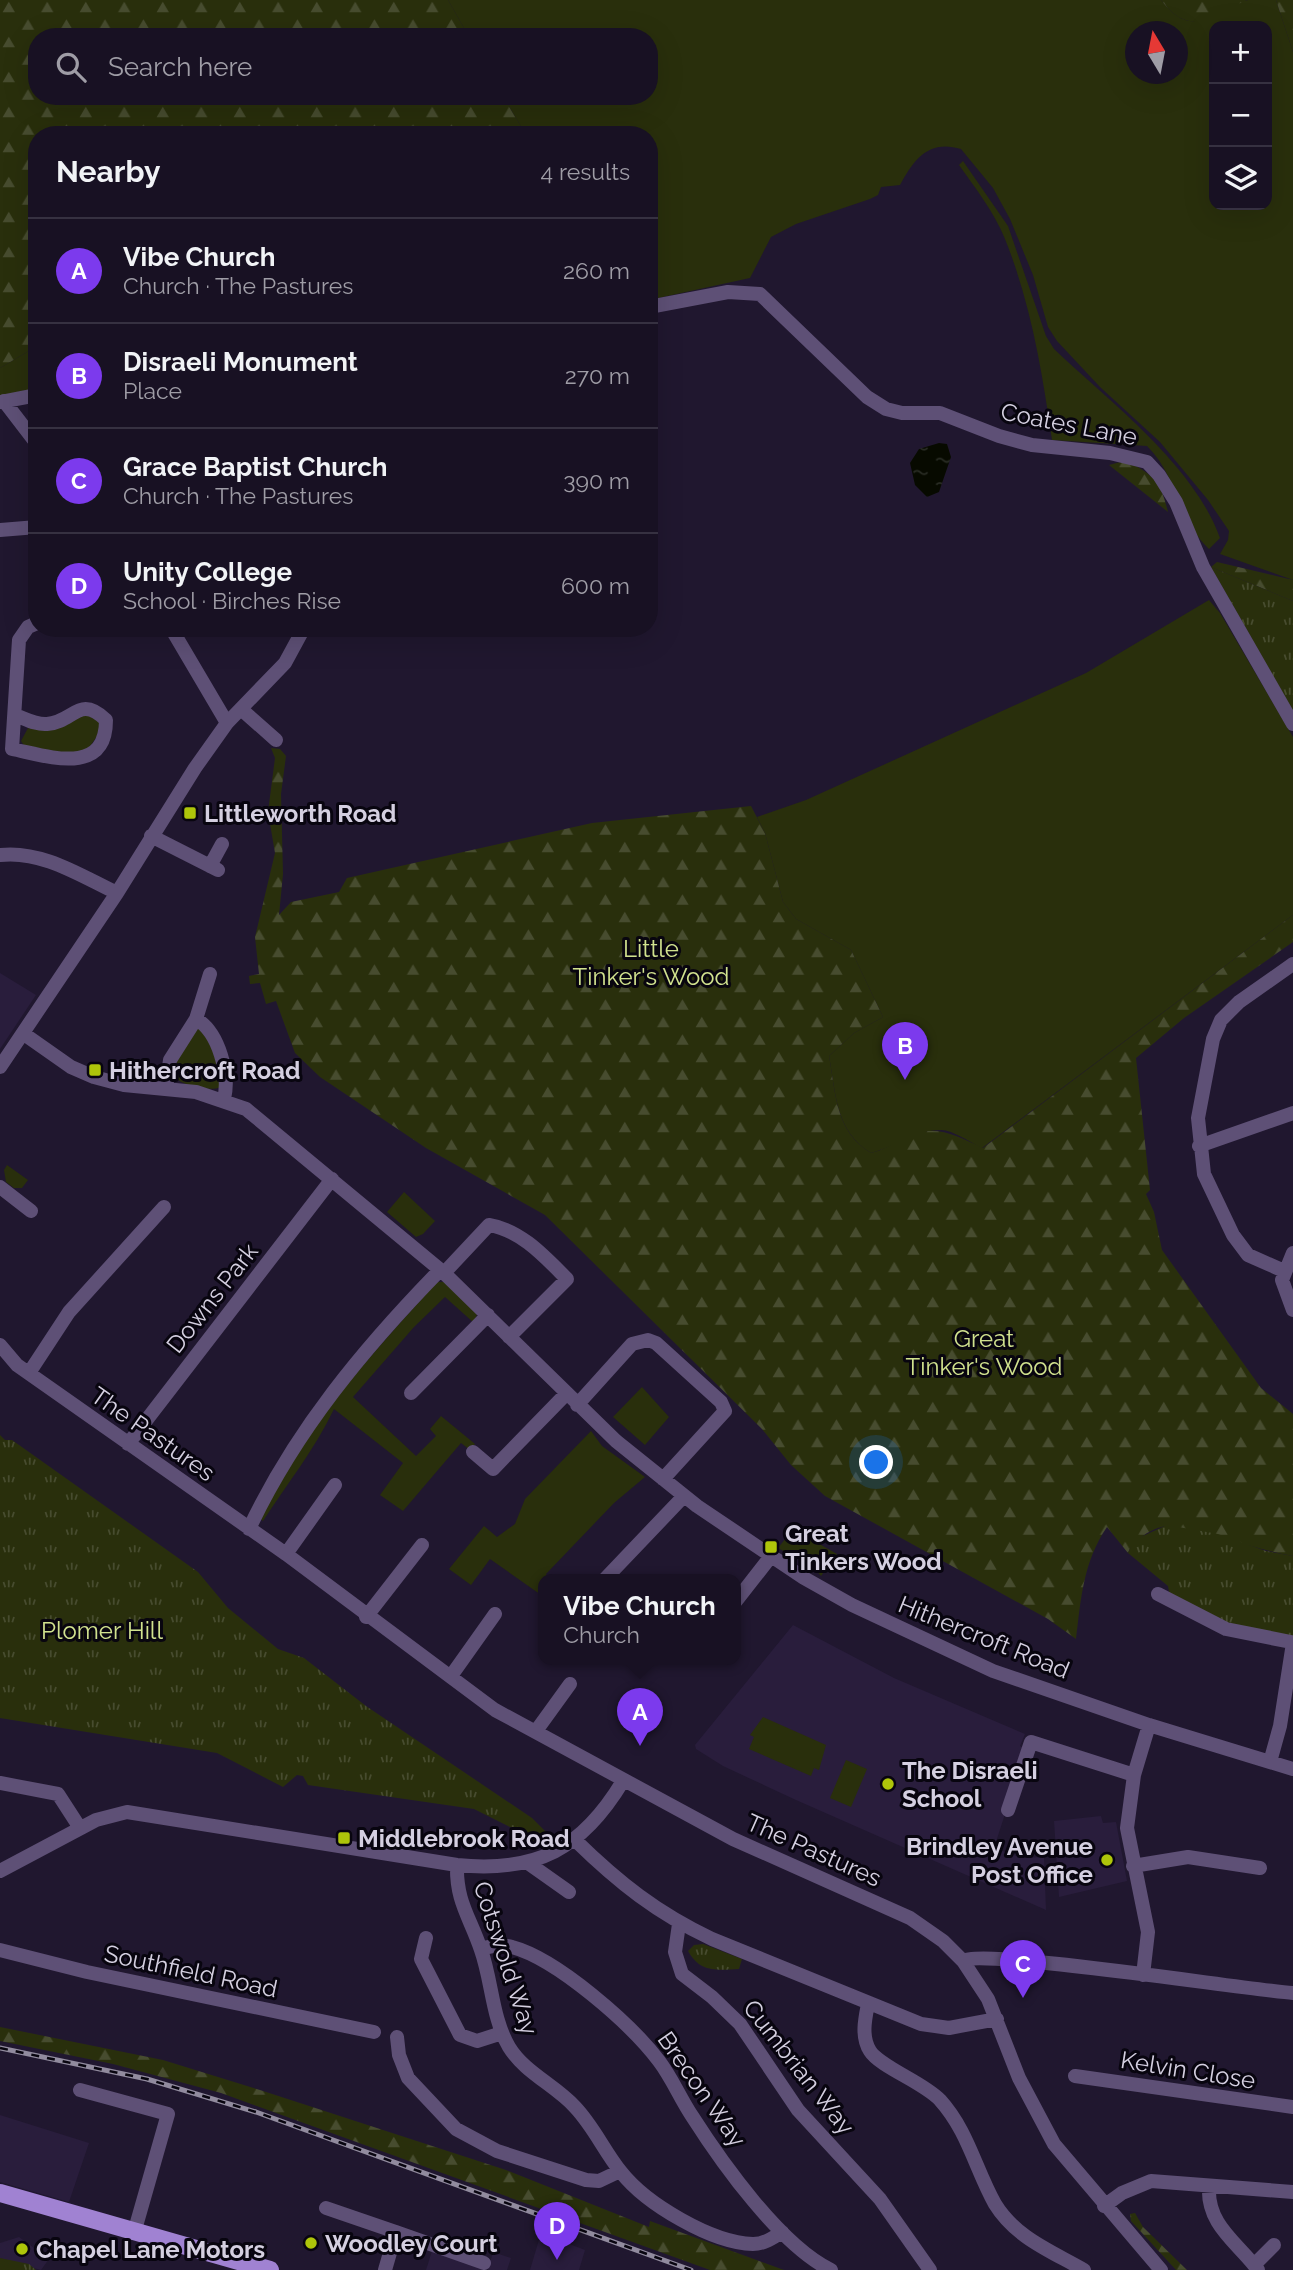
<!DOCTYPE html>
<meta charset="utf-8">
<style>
:root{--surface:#181123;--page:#251f30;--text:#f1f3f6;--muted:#9f9da6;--line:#363141;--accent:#7c3aed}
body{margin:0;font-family:Raleway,sans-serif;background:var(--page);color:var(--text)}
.controls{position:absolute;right:21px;top:21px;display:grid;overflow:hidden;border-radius:14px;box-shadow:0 7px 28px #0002}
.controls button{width:63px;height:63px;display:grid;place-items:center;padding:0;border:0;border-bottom:2px solid var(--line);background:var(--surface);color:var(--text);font:35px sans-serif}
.compass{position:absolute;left:1125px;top:21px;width:63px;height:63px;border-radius:50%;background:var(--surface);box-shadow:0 7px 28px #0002;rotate:350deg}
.you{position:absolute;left:877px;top:1463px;width:24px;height:24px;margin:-18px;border:5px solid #fff;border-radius:50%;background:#1a73e8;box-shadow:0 0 0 10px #1a73e833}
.badge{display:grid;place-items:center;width:46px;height:46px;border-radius:50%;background:var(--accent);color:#fff;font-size:23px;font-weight:700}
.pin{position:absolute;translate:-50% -58px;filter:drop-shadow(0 2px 4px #0008)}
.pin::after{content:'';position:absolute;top:37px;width:24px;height:21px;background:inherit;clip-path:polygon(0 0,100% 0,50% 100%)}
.popup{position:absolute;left:538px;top:1574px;width:203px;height:91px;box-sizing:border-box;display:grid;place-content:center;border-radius:14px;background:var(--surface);filter:drop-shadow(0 2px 5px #0005);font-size:23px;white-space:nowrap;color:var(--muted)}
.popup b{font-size:26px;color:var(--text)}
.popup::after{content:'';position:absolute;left:50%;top:100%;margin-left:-14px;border:14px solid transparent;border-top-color:var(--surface)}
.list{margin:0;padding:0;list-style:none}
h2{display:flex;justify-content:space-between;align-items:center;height:91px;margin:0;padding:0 28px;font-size:30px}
h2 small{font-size:23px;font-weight:400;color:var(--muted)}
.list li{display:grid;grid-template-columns:46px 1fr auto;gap:21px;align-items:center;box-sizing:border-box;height:105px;padding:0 28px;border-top:2px solid var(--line)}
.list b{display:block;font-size:26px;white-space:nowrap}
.list p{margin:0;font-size:23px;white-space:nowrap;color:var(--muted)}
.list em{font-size:23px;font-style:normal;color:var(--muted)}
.icon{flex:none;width:38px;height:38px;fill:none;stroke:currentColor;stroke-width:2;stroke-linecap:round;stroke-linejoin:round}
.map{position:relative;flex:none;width:1293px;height:2270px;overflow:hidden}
.search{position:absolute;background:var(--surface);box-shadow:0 7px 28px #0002;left:28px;top:28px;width:630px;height:77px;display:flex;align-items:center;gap:18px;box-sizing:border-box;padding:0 24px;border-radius:28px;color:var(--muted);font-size:26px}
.panel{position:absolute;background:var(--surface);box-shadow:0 7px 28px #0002;left:28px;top:126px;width:630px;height:511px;border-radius:28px}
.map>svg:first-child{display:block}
</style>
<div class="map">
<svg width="1293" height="2270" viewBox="0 0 1293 2270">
<defs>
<pattern id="forest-firs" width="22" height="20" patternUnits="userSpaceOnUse" patternTransform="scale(1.75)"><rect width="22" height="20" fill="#292f0c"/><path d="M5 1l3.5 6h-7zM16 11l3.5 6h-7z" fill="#474c2f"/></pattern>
<pattern id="park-tufts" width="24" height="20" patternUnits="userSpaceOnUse" patternTransform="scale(1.75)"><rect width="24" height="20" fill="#292f0c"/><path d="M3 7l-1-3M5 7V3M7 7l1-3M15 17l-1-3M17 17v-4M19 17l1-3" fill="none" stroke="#474c2f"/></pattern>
<pattern id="water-ripples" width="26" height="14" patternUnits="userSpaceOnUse" patternTransform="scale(1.75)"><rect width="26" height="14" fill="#070a00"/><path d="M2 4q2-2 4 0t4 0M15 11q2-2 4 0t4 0" fill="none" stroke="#2a2d25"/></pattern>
</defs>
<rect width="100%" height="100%" fill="#20172f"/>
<!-- built -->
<path fill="#291d3c" d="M0 973 36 995 0 1049Z
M793 1625 894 1678 1025 1734 1020 1746 1026 1749 994 1848 1022 1858 1044 1857 1046 1910 796 1800 723 1766 696 1749 695 1745Z
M1101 1816 1103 1823 1116 1822 1127 1881 1059 1897 1054 1821Z
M0 2115 89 2143 69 2202 0 2182Z
M541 2233 585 2250 579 2270H530Z
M19 2237 49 2259 41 2270 0 2258V2243Z
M432 2251 486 2270H426Z
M493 2252 511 2258 507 2270H488Z"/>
<!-- green -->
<path fill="#292f0c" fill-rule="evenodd" d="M448 0H1161C1196 44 1209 7 1248 0 1257 0 1267 0 1276 0L1293 52V580L1220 554 1228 540 1229 531 1208 500 1160 442 1100 387 1057 341 1048 327 1033 275 1010 219 993 188 961 149C929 139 914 159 900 185L881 187 878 195 870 199 796 224 771 237 750 278 649 300V135H526L503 96H649V37H469ZM1214 26H1267V205H1214ZM1136 32H1178V74H1136Z
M963 161 1008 226 1046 336 1054 349C1110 402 1194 465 1220 538L1209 549C1179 521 1177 475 1147 446L1052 440C1042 371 1031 304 1005 239 994 212 976 189 959 165Z
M37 346V388L0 396V368Z
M1209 600 1220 613 1293 737V915L982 1148C971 1143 953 1130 941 1130 916 1130 894 1147 871 1153 835 1131 836 1093 829 1056L854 1033 883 1017 851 950 796 919 783 902 765 833 757 817 806 800 1086 673Z
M84 713 105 725 83 756 25 747 21 741 28 728 50 730Z
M200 1027 217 1056 221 1087C209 1092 184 1086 174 1077 177 1058 181 1036 200 1027Z
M7 1165 28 1180 22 1188H14L6 1182 4 1170Z
M404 1192 435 1221 423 1234 416 1237 387 1212Z
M437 1282H448L478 1311 474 1323 445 1297 414 1327 353 1397 416 1456 436 1436 430 1429 441 1416 475 1444 470 1450 461 1443 403 1511 380 1495 403 1463 334 1409C315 1449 287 1484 263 1521L259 1518C303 1429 371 1355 437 1282Z
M642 1387 669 1417 645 1445 613 1417Z
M591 1431 602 1446 645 1477 614 1503 546 1574 550 1580H544V1597L490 1559 471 1585 449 1569 484 1526 497 1537 515 1524 525 1499Z
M793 1529 837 1554 821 1576 814 1568 778 1548Z
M763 1717 826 1745 819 1770 814 1768 811 1776 749 1749 754 1737 750 1735Z
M846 1760 867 1769 851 1807 830 1798Z"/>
<!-- forest -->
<path fill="url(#forest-firs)" d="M0 0H448L469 37H37V96H503L526 135H37V346L0 368Z
M1161 0H1247C1210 16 1191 39 1161 0Z
M1276 0H1293V52Z
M1124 461C1152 472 1161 482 1168 512L1109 465Z
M1217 562 1293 580V601L1211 567Z
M271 748 280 749 286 756 281 794 283 874 279 915 291 902 339 892 347 878 592 823 751 806 765 833 783 902 796 919 851 950 883 1017 854 1033 829 1056C836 1094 835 1131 871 1153 883 1150 891 1145 902 1139 935 1123 952 1134 983 1148L1293 915V942L1184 1018 1136 1058 1150 1190 1146 1194 1154 1212 1162 1250 1261 1388 1293 1414V1556C1258 1550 1227 1537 1192 1532 1185 1531 1173 1525 1166 1526 1152 1528 1133 1540 1128 1553L1107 1527C1083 1562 1081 1599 1076 1639L1048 1619 825 1496 791 1465 762 1429 545 1215 426 1148 320 1077 295 1053 276 1001 266 1004 260 983 250 984 249 976 259 974 255 937 275 853 268 812 275 758Z
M0 2027 163 2060 260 2090 506 2170 649 2227 650 2221 784 2270H710L221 2093 113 2064 0 2041Z
M1135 2213 1143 2227 1187 2270H1176L1131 2221 1130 2214Z"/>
<!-- park -->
<path fill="url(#park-tufts)" d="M1211 567 1293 601V711Z
M0 1435 5 1440H12L198 1572 228 1608 278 1649 304 1658 366 1706 532 1818 552 1838 535 1849 528 1846 516 1830 474 1809 308 1785 303 1776 297 1775 283 1787 217 1753 0 1718Z
M1167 1525 1218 1534 1266 1551 1293 1556V1637L1234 1628 1170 1597 1168 1586 1128 1553 1134 1540Z
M703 1944 742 1959 739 1969C717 1970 700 1973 688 1951L694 1945Z
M0 2258 29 2264 36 2270H0Z"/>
<!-- water -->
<path fill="url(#water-ripples)" d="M939 443 947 444 951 457 939 492 927 497 915 485 910 463 919 449Z"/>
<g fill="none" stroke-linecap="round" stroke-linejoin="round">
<!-- minor -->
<path stroke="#5e5076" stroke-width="14" d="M649 307 728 292 760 294 867 397 886 409 902 413H940L999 436 1032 445 1110 453 1147 462 1159 475 1176 502 1203 567 1293 724
M4 401 37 444
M0 402 37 395
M0 530 37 527
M171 628 227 723
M241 709 276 740
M15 715C26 719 36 725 47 724 74 722 79 694 106 720 106 777 47 756 12 749L19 640 28 627 37 623
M151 836 218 870
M0 855C42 850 81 876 117 893
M210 866 222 844
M196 1019 210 974
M24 1034 71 1067 94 1077 124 1085 196 1092 246 1109 444 1273 616 1441 697 1506 804 1578 852 1605 993 1671 1149 1725 1293 1769
M0 1067 117 893 195 768 227 723 285 663 304 628
M166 1088 170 1060 196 1019C219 1032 230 1075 224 1099
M1199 1146 1293 1113
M0 1187 31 1211
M1293 1253 1282 1280 1293 1310
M1284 1271 1248 1255 1233 1235 1204 1174 1198 1118 1213 1039 1221 1020 1239 1002 1293 964
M444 1273 489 1225C521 1230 545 1257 567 1279L509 1337
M0 1345 17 1365 286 1554 495 1710 733 1839 910 1918 943 1941 963 1961 988 1999 1019 2078 1054 2144 1161 2270
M29 1373 69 1312 164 1207
M411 1393 488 1315
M577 1405 632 1344 648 1340 656 1343 721 1402 725 1411 663 1479
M128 1444 332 1179
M473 1452 493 1469 565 1395
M249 1529C295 1431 364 1348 440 1270
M286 1554 335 1485
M604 1580 684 1496
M1158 1594 1226 1629 1291 1642
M736 1601 772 1555
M366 1617 422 1545
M451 1676 495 1614
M536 1731 570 1684
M1270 1762 1280 1726 1293 1643
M0 1783 58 1794 80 1828
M1008 1810 1031 1742 1134 1775
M575 1840C619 1883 657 1913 712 1939L921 2024 949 2028 997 2019
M528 1863 569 1892
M457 1865C456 1902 470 1917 481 1950 492 1981 492 2018 509 2047 525 2073 555 2085 575 2107 594 2127 604 2151 621 2172 646 2204 712 2243 753 2244 764 2244 773 2238 782 2232
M1133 1866 1188 1857 1260 1868
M0 1871 96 1820 127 1812 457 1865C537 1873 582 1849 623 1781
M679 1924 675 1952 682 1974 712 1997 740 2024 798 2110 880 2199 930 2270
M426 1938 421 1959 460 2035 477 2041 502 2033
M481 1949C491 1946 502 1944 512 1947 557 1959 631 2024 659 2061 672 2078 680 2098 692 2116 722 2163 781 2246 831 2270
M0 1950 87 1972 374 2032
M963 1961C981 1948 1249 1990 1293 1993
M1143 1975 1148 1932 1127 1828 1134 1775 1149 1725
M868 2004C865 2019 861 2037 870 2051 880 2067 923 2082 940 2100 968 2131 975 2168 995 2204 1016 2238 1051 2251 1084 2270
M397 2037 399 2055 408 2078 456 2129 497 2151 586 2180 599 2181 620 2171
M1075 2076 1293 2107
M80 2090 168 2114 134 2233
M1209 2187C1207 2225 1237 2242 1258 2270
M1104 2206 1122 2193 1151 2181 1293 2192
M326 2208 396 2232
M1254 2265 1274 2245
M385 2270 396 2232 484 2263"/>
<!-- major -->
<path stroke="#a082d2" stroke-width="18" d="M0 2193 270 2270"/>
<!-- rail casing -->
<g stroke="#918b9e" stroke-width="5">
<path id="rail" d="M0 2048 147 2079 256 2112 691 2270"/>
</g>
<!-- rail -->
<use href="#rail" stroke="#08050f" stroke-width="2.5" stroke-dasharray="8" stroke-linecap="butt"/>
</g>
<!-- markers -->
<g fill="#aec50a" stroke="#08050f" stroke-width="2.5">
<rect x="183" y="806" width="14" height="14" rx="3.5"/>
<rect x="88" y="1063" width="14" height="14" rx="3.5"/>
<rect x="764" y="1540" width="14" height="14" rx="3.5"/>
<circle cx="888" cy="1784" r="7"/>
<rect x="337" y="1831" width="14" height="14" rx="3.5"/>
<circle cx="1107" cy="1860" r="7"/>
<circle cx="311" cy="2243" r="7"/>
<circle cx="22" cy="2249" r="7"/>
</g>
<g text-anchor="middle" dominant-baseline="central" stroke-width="6" stroke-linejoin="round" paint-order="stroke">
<!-- street labels -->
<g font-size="24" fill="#d4cfe0" stroke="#08050f">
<text transform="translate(1069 424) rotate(11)">Coates Lane</text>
<text transform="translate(212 1298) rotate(-52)">Downs Park</text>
<text transform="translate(153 1434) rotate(35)">The Pastures</text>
<text transform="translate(984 1637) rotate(22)">Hithercroft Road</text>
<text transform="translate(814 1850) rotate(24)">The Pastures</text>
<text transform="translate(506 1958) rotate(72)">Cotswold Way</text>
<text transform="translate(191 1971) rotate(12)">Southfield Road</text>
<text transform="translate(799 2067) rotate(52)">Cumbrian Way</text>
<text transform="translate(1188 2070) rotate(9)">Kelvin Close</text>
<text transform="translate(702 2089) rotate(55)">Brecon Way</text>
</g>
<!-- poi labels -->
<g font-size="24" font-weight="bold" fill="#d4cfe0" stroke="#08050f" text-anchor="start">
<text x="204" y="813">Littleworth Road</text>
<text x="109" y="1070">Hithercroft Road</text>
<text x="785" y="1533">Great<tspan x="785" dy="28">Tinkers Wood</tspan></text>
<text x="902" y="1770">The Disraeli<tspan x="902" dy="28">School</tspan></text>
<text x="358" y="1838">Middlebrook Road</text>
<text x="1093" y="1846" text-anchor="end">Brindley Avenue<tspan x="1093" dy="28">Post Office</tspan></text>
<text x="325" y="2243">Woodley Court</text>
<text x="36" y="2249">Chapel Lane Motors</text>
</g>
<!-- park labels -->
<g font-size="24" fill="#d1e28e" stroke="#08050f">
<text x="651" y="948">Little<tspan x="651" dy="28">Tinker's Wood</tspan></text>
<text x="984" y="1338">Great<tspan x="984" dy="28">Tinker's Wood</tspan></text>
<text x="102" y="1630">Plomer Hill</text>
</g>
</g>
</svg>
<div class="controls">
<button>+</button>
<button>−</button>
<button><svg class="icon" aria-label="layers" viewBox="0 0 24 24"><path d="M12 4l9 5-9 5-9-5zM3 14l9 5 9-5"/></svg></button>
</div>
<svg class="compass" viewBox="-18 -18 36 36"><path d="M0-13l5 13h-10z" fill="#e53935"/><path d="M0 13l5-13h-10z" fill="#9f9da6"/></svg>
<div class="you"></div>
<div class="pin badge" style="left:640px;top:1746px">A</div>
<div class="popup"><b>Vibe Church</b>Church</div>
<div class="pin badge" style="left:905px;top:1080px">B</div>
<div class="pin badge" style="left:1023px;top:1998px">C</div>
<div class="pin badge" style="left:557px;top:2260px">D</div>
<div class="search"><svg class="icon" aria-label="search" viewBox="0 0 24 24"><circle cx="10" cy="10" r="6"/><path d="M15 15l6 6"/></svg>Search here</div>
<section class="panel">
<h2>Nearby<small>4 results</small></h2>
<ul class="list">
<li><span class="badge">A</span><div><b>Vibe Church</b><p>Church · The Pastures</p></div><em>260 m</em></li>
<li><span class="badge">B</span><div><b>Disraeli Monument</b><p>Place</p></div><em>270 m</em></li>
<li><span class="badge">C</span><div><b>Grace Baptist Church</b><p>Church · The Pastures</p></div><em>390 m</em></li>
<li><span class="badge">D</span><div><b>Unity College</b><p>School · Birches Rise</p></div><em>600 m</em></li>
</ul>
</section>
</div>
